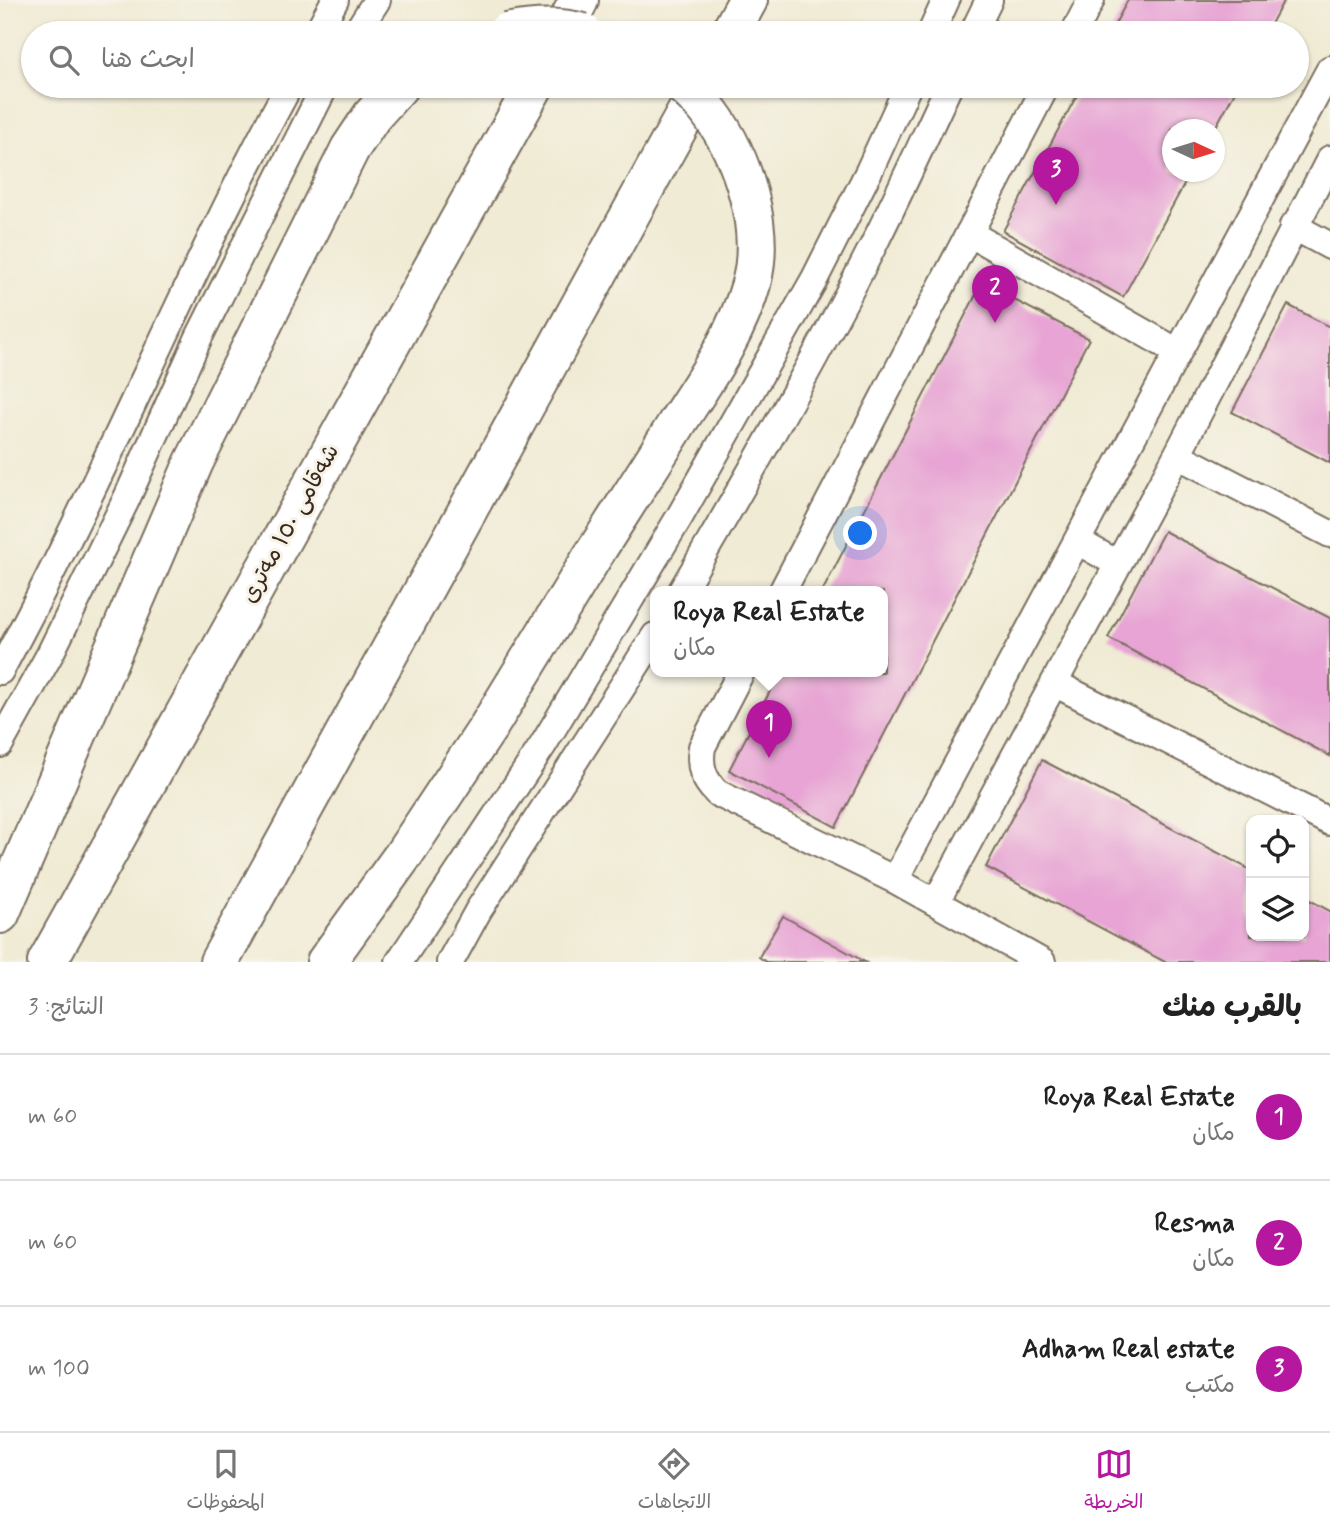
<!DOCTYPE html>
<html lang="ar">
<meta charset="utf-8">
<style>
:root{--surface:#fff;--page:#f2f2f2;--text:#222;--muted:#767676;--line:#e0e0e0;--accent:#b5179e}
body{margin:0;font-family:Mynerve,"Playpen Sans Arabic",sans-serif;background:var(--page);color:var(--text);direction:rtl}
.controls{position:absolute;right:21px;bottom:21px;display:grid;overflow:hidden;border-radius:14px;box-shadow:0 2px 5px #0004}
.controls button{width:63px;height:63px;display:grid;place-items:center;padding:0;border:0;border-bottom:2px solid var(--line);background:var(--surface);color:var(--text);font:35px sans-serif}
.compass{position:absolute;left:1162px;top:119px;width:63px;height:63px;border-radius:50%;background:var(--surface);box-shadow:0 2px 5px #0004;rotate:94deg}
.you{position:absolute;left:861px;top:534px;width:24px;height:24px;margin:-18px;border:5px solid #fff;border-radius:50%;background:#1a73e8;box-shadow:0 0 0 10px #1a73e833}
.badge{display:grid;place-items:center;width:46px;height:46px;border-radius:50%;background:var(--accent);color:#fff;font-size:23px;font-weight:700}
.pin{position:absolute;translate:-50% -58px;filter:drop-shadow(0 2px 4px #0008)}
.pin::after{content:'';position:absolute;top:37px;width:24px;height:21px;background:inherit;clip-path:polygon(0 0,100% 0,50% 100%)}
.popup{position:absolute;left:650px;top:586px;width:238px;height:91px;box-sizing:border-box;display:grid;place-content:center;border-radius:14px;background:var(--surface);filter:drop-shadow(0 2px 5px #0005);font-size:23px;white-space:nowrap;color:var(--muted)}
.popup b{font-size:26px;color:var(--text)}
.popup::after{content:'';position:absolute;left:50%;top:100%;margin-left:-14px;border:14px solid transparent;border-top-color:var(--surface)}
.list{margin:0;padding:0;list-style:none}
h2{display:flex;justify-content:space-between;align-items:center;height:91px;margin:0;padding:0 28px;font-size:30px}
h2 small{font-size:23px;font-weight:400;color:var(--muted)}
.list li{display:grid;grid-template-columns:46px 1fr auto;gap:21px;align-items:center;box-sizing:border-box;height:126px;padding:0 28px;border-top:2px solid var(--line)}
.list b{display:block;font-size:26px;white-space:nowrap}
.list p{margin:0;font-size:23px;white-space:nowrap;color:var(--muted)}
.list em{font-size:23px;font-style:normal;color:var(--muted)}
.icon{flex:none;width:38px;height:38px;fill:none;stroke:currentColor;stroke-width:2;stroke-linecap:round;stroke-linejoin:round}
.map{position:relative;flex:none;width:1330px;height:962px;overflow:hidden;direction:ltr}
.search{position:absolute;background:var(--surface);box-shadow:0 2px 5px #0004;left:21px;right:21px;top:21px;height:77px;display:flex;align-items:center;gap:18px;box-sizing:border-box;padding:0 24px;border-radius:38px;color:var(--muted);font-size:26px}
.sheet{height:469px;background:var(--surface)}
nav{display:flex;justify-content:space-around;align-items:center;box-sizing:border-box;height:98px;border-top:2px solid var(--line);background:var(--surface);font-size:19px;color:var(--muted)}
nav a{display:grid;justify-items:center;gap:4px}
nav .on{color:var(--accent)}
.map>svg:first-child{display:block}
</style>
<div class="map">
<svg width="1330" height="962" viewBox="0 0 1330 962">
<rect width="100%" height="100%" fill="#f7f3e8"/>
<filter id="ink" filterUnits="userSpaceOnUse"><feTurbulence type="fractalNoise" baseFrequency=".0143" numOctaves="2"/><feDisplacementMap in="SourceGraphic" scale="14" xChannelSelector="R" yChannelSelector="G"/><feConvolveMatrix kernelMatrix="1 2 1 2 8 2 1 2 1" color-interpolation-filters="sRGB"/></filter>
<filter id="wash" filterUnits="userSpaceOnUse"><feTurbulence type="fractalNoise" baseFrequency=".00686" numOctaves="4" result="noise"/><feDisplacementMap in="SourceGraphic" scale="28" xChannelSelector="R" yChannelSelector="G"/><feGaussianBlur stdDeviation="1.57" result="paint"/><feColorMatrix in="noise" values="0 0 0 0 0 0 0 0 0 0 0 0 0 0 0 0 0 1.4 0 .05"/><feComposite in="paint" operator="in"/></filter>
<g filter="url(#wash)">
<rect width="100%" height="100%" fill="#f0ebd4"/>
<g id="blocks">
<!-- building -->
<path fill="#e7a4d4" d="M1128 0H1284L1266 33H1110Z
M1082 86H1238L1214 130H1172V172H1191L1123 297 1003 231Z
M982 283 1089 339 836 827 729 770 780 672H883V592H822Z
M1288 305 1330 327V463L1232 412Z
M1164 531 1330 618V756L1108 638Z
M1042 760 1251 870V936H1304V897L1330 911V962H1165L986 867Z
M783 916 831 943 865 962H766L759 957Z"/>
</g>
</g>
<g filter="url(#ink)">
<use href="#blocks" fill-opacity="0" stroke="#7a6e5e" stroke-width="2"/>
<g fill="none" stroke-linecap="round" stroke-linejoin="round">
<!-- minor casing -->
<g stroke="#7a6e5e" stroke-width="30">
<path id="minor" d="M317 33 335 0
M356 33 377 0
M931 33 946 0
M973 33 989 0
M1074 33 1091 0
M1293 226 1330 246
M969 233 1178 352
M1177 455 1330 534
M1077 541 1118 564
M681 592C748 478 814 362 874 244 900 192 924 139 949 86
M782 592 1046 86
M0 671C104 480 185 277 289 86
M741 672 702 747C699 767 703 779 717 793L895 880 1042 962
M1054 683 1330 822
M0 744 50 654 126 500 199 337 325 86
M895 880 1330 69
M936 902 1177 455 1330 159
M399 962 543 745 680 516 814 280 869 171 908 86
M450 962 478 911 655 636"/>
</g>
<!-- highway casing -->
<g stroke="#7a6e5e" stroke-width="42">
<path id="highway" d="M562 33 579 0
M730 33 748 0
M0 914 194 462 350 149 372 116 399 86
M47 962 534 86
M219 962 701 86
M326 962 404 854 489 726 591 559"/>
</g>
<!-- minor -->
<use href="#minor" stroke="#fff" stroke-width="26"/>
<!-- highway -->
<use href="#highway" stroke="#fff" stroke-width="38"/>
<!-- highway-bridge casing -->
<g stroke="#7a6e5e" stroke-width="42" stroke-linecap="butt">
<path id="highway-bridge" d="M506 33C531 28 558 26 583 33
M591 559C620 513 650 467 679 420 707 377 737 334 751 284 766 229 743 157 710 113 703 103 693 94 684 86"/>
</g>
<!-- highway-bridge -->
<use href="#highway-bridge" stroke="#fff" stroke-width="38"/>
</g>
</g>
<g text-anchor="middle" dominant-baseline="central" stroke-width="6" stroke-linejoin="round" paint-order="stroke">
<!-- street labels -->
<g font-size="23" fill="#3b2a1e" stroke="#f7f3e8">
<text transform="translate(291 524) rotate(-61)">شەقامی ١٥٠ مەتری</text>
</g>
</g>
</svg>
<div class="controls">
<button><svg class="icon" aria-label="locate" viewBox="0 0 24 24"><circle cx="12" cy="12" r="6"/><path d="M12 2v4M12 18v4M2 12h4M18 12h4"/></svg></button>
<button><svg class="icon" aria-label="layers" viewBox="0 0 24 24"><path d="M12 4l9 5-9 5-9-5zM3 14l9 5 9-5"/></svg></button>
</div>
<svg class="compass" viewBox="-18 -18 36 36"><path d="M0-13l5 13h-10z" fill="#e53935"/><path d="M0 13l5-13h-10z" fill="#767676"/></svg>
<div class="you"></div>
<div class="pin badge" style="left:769px;top:758px">1</div>
<div class="popup"><b>Roya Real Estate</b>مكان</div>
<div class="pin badge" style="left:995px;top:323px">2</div>
<div class="pin badge" style="left:1056px;top:205px">3</div>
<div class="search"><svg class="icon" aria-label="search" viewBox="0 0 24 24"><circle cx="10" cy="10" r="6"/><path d="M15 15l6 6"/></svg>ابحث هنا</div>
</div>
<section class="sheet">
<h2>بالقرب منك<small>النتائج: 3</small></h2>
<ul class="list">
<li><span class="badge">1</span><div><b>Roya Real Estate</b><p>مكان</p></div><em>60 m</em></li>
<li><span class="badge">2</span><div><b>Resma</b><p>مكان</p></div><em>60 m</em></li>
<li><span class="badge">3</span><div><b>Adham Real estate</b><p>مكتب</p></div><em>100 m</em></li>
</ul>
</section>
<nav>
<a class="on"><svg class="icon" aria-label="map" viewBox="0 0 24 24"><path d="M3 6l6-2 6 2 6-2v14l-6 2-6-2-6 2zM9 4v14M15 6v14"/></svg>الخريطة</a>
<a><svg class="icon" aria-label="directions" viewBox="0 0 24 24"><path d="M12 3l9 9-9 9-9-9zM9 14v-3h6M13 9l2 2-2 2"/></svg>الاتجاهات</a>
<a><svg class="icon" aria-label="saved" viewBox="0 0 24 24"><path d="M7 4h10v16l-5-4-5 4z"/></svg>المحفوظات</a>
</nav>
